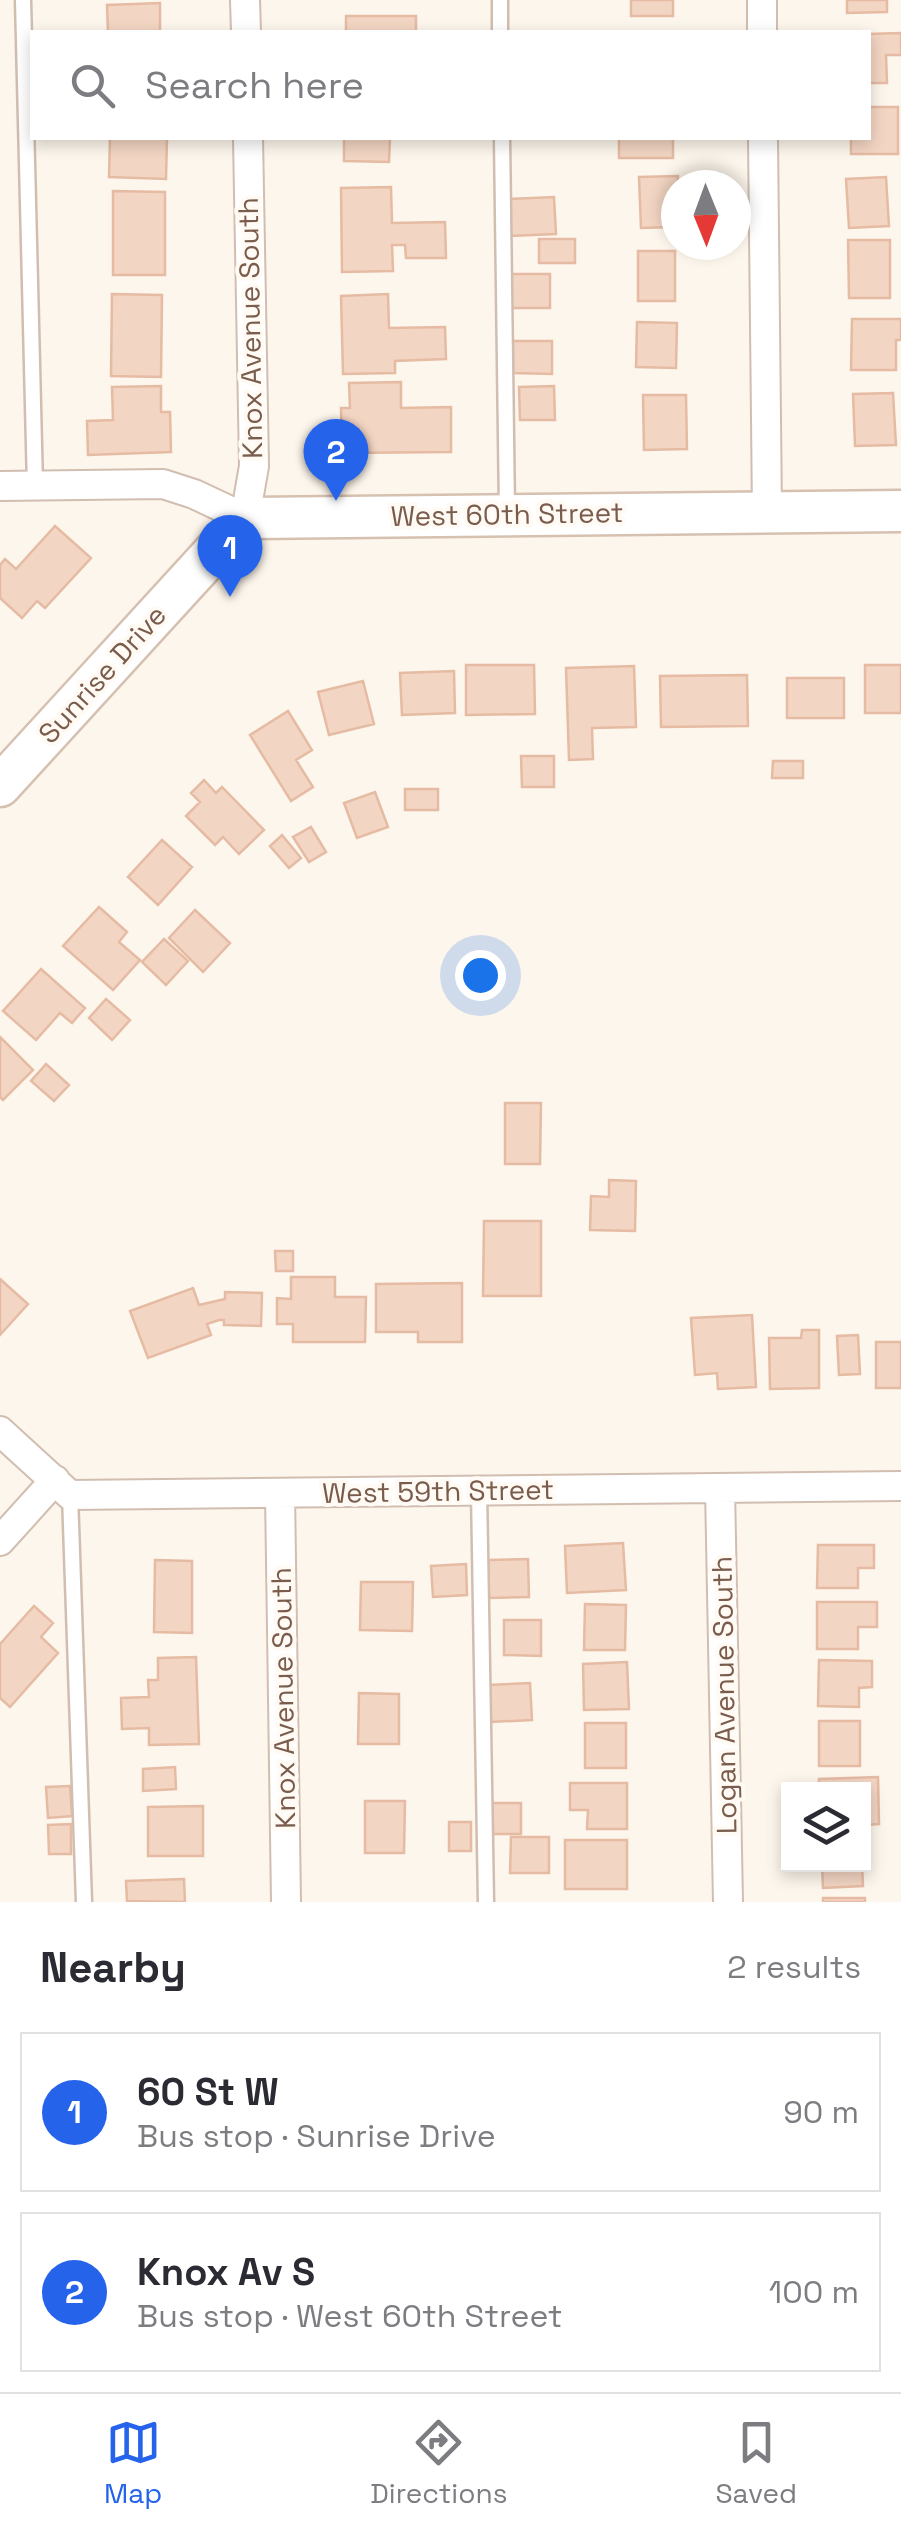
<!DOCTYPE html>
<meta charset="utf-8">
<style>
:root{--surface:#fff;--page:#f2f2f3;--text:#2b2b33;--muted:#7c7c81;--line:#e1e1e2;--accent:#2563eb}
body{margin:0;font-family:"Space Grotesk",sans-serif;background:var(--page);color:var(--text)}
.controls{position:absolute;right:30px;bottom:30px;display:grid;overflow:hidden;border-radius:0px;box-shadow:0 5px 15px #0003}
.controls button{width:90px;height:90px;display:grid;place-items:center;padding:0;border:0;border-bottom:2px solid var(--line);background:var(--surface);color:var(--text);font:50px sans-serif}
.compass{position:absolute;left:661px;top:170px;width:90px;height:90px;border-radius:50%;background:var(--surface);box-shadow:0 5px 15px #0003;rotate:179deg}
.you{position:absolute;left:480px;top:975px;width:35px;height:35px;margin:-25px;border:8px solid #fff;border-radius:50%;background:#1a73e8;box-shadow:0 0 0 15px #1a73e833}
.badge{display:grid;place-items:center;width:65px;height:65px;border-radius:50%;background:var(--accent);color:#fff;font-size:32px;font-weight:700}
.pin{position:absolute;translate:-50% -82px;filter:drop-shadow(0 2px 5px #0008)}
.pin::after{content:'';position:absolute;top:52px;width:35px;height:30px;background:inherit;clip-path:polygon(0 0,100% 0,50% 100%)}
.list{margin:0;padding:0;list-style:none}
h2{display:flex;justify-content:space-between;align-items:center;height:130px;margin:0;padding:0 40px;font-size:42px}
h2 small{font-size:32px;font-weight:400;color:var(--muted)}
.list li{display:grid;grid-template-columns:65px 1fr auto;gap:30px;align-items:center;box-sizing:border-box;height:160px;margin:0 20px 20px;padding:0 20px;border:2px solid var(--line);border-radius:0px}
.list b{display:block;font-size:38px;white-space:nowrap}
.list p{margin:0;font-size:32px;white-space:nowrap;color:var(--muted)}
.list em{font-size:32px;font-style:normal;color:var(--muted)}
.icon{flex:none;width:55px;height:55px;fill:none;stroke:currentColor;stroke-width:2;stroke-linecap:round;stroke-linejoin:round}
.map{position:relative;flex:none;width:901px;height:1902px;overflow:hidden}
.search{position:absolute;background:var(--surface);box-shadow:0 5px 15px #0003;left:30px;right:30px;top:30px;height:110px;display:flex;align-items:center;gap:25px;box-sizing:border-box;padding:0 35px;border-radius:0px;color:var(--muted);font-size:38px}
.sheet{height:490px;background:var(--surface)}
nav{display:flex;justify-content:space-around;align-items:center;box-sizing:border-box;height:140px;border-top:2px solid var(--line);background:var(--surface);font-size:28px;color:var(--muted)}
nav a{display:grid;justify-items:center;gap:5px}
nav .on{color:var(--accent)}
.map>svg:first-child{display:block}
</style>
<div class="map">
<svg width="901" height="1902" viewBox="0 0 901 1902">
<rect width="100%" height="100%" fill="#fdf6ec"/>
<!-- building -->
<path fill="#f3d5c3" stroke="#e6bba3" stroke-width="2.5" d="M631 0H673V16H631Z
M847 0H887V12L847 13Z
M160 3V32H108L107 5Z
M346 16H416V32H346Z
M901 33V55H886L887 83H868V34Z
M868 107H898V154H851V138H868Z
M110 138H167L166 179 109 177Z
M344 138H390L389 162 344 161Z
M619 138H673V158H619Z
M678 176 676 227 641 228 639 177Z
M886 177 889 226 849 228 846 179Z
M391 187 392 223 445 222 446 258H406L405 245H392L393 271 342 272 341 188Z
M113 191 165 192V275H113Z
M554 197 556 234 510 236 509 199Z
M539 239H575V263H539Z
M848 240H890V298H849Z
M638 251H675V301H638Z
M510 274H550V308H510Z
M112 294 162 295 161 377 111 376Z
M388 294 389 328 445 327 446 359 395 361V373L343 374 341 296Z
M852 319H901V340H896V370H851Z
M637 322 677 323 676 368 636 367Z
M513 341H552V374L513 373Z
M401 382V408L451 407V452L342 453 341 408H350L349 383Z
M161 386V412H170L171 452 88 455 87 421 113 420 112 387Z
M554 386 555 420H520L519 387Z
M893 393 896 445 855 446 853 394Z
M643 395H686L687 449 644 450Z
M55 526 91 558 45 608 37 601 22 618 0 598V565L5 559 16 569Z
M466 665H534L535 714 466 715Z
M865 665H901V713H865Z
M634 666 636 727 592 728 593 759 569 760 566 668Z
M454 671 455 713 402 715 400 673Z
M747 675 748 726 661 727 660 676Z
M787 678H844V718H787Z
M363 681 374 724 329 735 318 692Z
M288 711 312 750 296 760 313 787 291 801 250 735Z
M521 756H554V787H522Z
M773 761H803V778H772Z
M204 780 216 793 222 787 264 830 239 854 223 837 215 845 186 816 200 802 191 793Z
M405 789H438V810H405Z
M375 792 388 827 357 838 344 803Z
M311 827 326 852 309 862 293 837Z
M282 835 301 858 289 868 270 846Z
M162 840 192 867 158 905 128 877Z
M99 907 127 932 119 942 140 960 113 990 63 946Z
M195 910 230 943 203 972 169 938Z
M164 939 188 961 166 985 142 962Z
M41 969 85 1008 72 1023 60 1013 36 1040 3 1011Z
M106 999 130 1020 112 1040 89 1018Z
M0 1037 33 1070 3 1100 0 1097Z
M46 1064 69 1085 54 1101 31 1081Z
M505 1103H541L540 1164H505Z
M609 1180 636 1181 635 1231 590 1230 591 1196 609 1197Z
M484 1221H541V1296H483Z
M275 1251H293V1271H276Z
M291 1277H335V1297H366L365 1342H293V1324H277V1298L291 1299Z
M0 1279 28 1304 0 1335Z
M462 1283V1342H418V1332H376V1284Z
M193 1288 199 1305 225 1299V1292L262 1293 261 1326 224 1325V1320H219L207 1324 211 1335 148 1358 130 1311Z
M752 1315 756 1387 718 1389 717 1373 695 1375 691 1318Z
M802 1330H819V1388L770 1389 769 1338H801Z
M858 1335 860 1374 839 1375 837 1336Z
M876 1342H901V1388H876Z
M623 1543 626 1590 567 1593 565 1546Z
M818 1545H874V1568H858V1588H817Z
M528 1559 529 1597 489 1598 488 1560Z
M155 1560 192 1561V1633L154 1632Z
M466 1564 467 1595 433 1597 431 1566Z
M361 1582H413L412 1631 360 1630Z
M817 1602H877V1627H858V1649H817Z
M585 1604 626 1605 625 1650H584Z
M34 1606 53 1623 41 1637 58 1653 10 1707 0 1698V1644Z
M504 1620H541V1656L504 1655Z
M196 1657 199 1744 149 1745V1728L122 1729 121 1698 149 1697 148 1680H158V1658Z
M819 1660 872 1661V1687L859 1688V1707L818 1706Z
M627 1662 629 1709 584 1710 583 1664Z
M530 1683 532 1720 491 1722 489 1685Z
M359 1693 399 1694V1744H358Z
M819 1721H860V1766H819Z
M585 1723H626V1768H585Z
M175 1767 176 1789 143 1791V1769Z
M878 1777 879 1824 864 1825V1790H819V1779Z
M570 1783H627V1829H587L588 1810H570Z
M70 1786 72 1816 48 1818 46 1787Z
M365 1801H405L404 1853H365Z
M491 1803H521V1834H491Z
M203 1806V1856H148V1807Z
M449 1822H471V1851H449Z
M71 1824V1854H49L48 1825Z
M511 1837H549V1873H510Z
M565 1840H627V1889H565Z
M822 1864H862L863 1886 823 1888Z
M184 1879 185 1902 127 1901 126 1881Z
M823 1898H865V1902H823Z"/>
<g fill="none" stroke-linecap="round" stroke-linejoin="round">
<!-- lane casing -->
<g stroke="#d1beb0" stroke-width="19">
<path id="lane" d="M23 0 35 486
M500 0V32
M502 138 507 512
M479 1490 486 1902
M70 1495 84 1902"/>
</g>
<!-- street casing -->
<g stroke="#d1beb0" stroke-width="32">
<path id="street" d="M245 0 246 32
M762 0V32
M763 138 767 512
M0 486 163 484 194 494 245 518 254 466 248 138
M0 1431 70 1495 901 1486
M720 1488 728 1902
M280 1493 286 1902
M0 1541 55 1480"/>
</g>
<!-- secondary casing -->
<g stroke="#d6c0b0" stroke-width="45">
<path id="secondary" d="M0 786 245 518 901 511"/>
</g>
<!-- lane -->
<use href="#lane" stroke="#fff" stroke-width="14"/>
<!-- street -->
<use href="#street" stroke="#fff" stroke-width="28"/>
<!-- secondary -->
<use href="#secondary" stroke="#fff" stroke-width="40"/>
</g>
<g text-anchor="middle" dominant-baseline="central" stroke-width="8" stroke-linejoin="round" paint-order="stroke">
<!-- street labels -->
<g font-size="28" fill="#7a5c4d" stroke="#fffaf3">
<text transform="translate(250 328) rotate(-91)">Knox Avenue South</text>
<text transform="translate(507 514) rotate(-1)">West 60th Street</text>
<text transform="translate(102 674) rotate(-48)">Sunrise Drive</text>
<text transform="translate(438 1491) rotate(-1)">West 59th Street</text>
<text transform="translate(724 1695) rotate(-91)">Logan Avenue South</text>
<text transform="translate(283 1698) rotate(-91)">Knox Avenue South</text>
</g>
</g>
</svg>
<div class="controls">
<button><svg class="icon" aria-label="layers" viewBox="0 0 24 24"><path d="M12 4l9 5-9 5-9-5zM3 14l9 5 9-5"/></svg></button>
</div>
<svg class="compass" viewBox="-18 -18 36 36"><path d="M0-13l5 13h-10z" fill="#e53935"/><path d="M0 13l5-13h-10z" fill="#7c7c81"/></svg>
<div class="you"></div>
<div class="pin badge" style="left:230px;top:597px">1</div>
<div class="pin badge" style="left:336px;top:501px">2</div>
<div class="search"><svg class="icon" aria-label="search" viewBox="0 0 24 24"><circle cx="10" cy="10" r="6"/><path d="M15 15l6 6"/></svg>Search here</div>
</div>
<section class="sheet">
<h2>Nearby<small>2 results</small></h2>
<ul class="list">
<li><span class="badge">1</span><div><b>60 St W</b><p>Bus stop · Sunrise Drive</p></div><em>90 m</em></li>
<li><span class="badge">2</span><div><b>Knox Av S</b><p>Bus stop · West 60th Street</p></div><em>100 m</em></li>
</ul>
</section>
<nav>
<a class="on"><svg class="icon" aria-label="map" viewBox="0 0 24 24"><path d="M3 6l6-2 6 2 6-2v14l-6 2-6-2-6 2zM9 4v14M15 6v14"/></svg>Map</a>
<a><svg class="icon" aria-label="directions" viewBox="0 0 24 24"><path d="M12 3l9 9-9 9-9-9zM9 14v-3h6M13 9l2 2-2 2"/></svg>Directions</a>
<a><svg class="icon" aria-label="saved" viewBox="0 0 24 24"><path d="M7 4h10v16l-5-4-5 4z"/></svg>Saved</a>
</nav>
